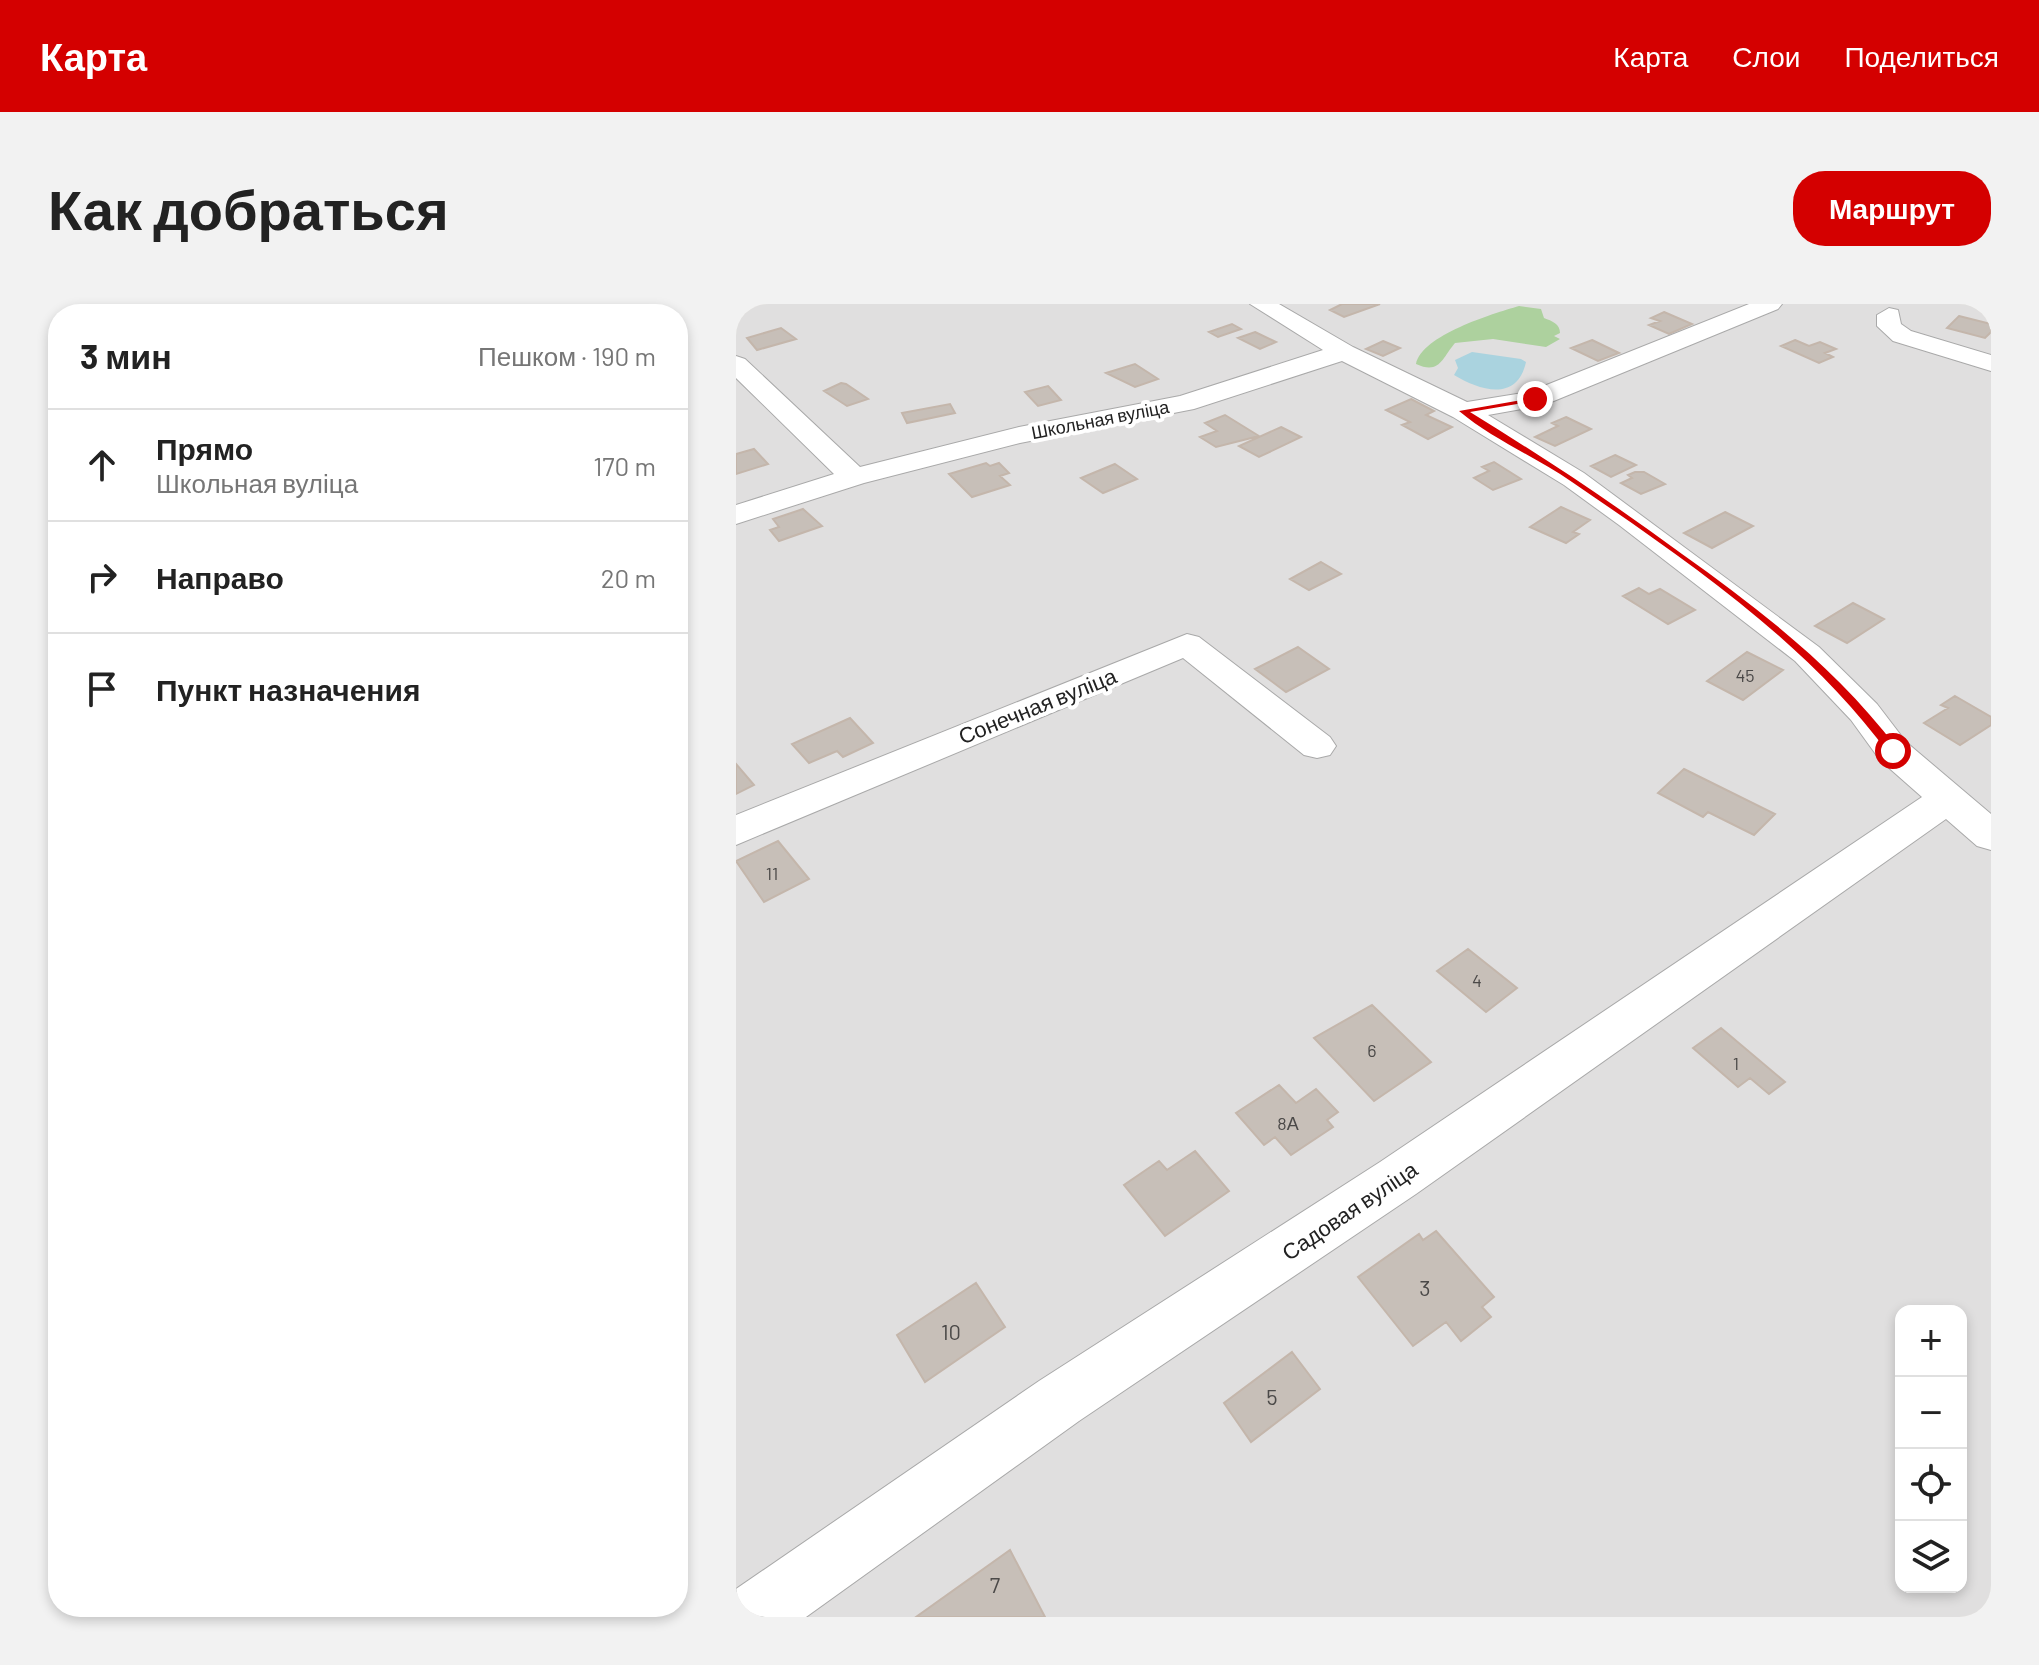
<!DOCTYPE html>
<html lang="ru">
<meta charset="utf-8">
<style>
:root{--surface:#fff;--page:#f2f2f2;--text:#222;--muted:#767676;--line:#e0e0e0;--accent:#d40000}
body{margin:0;font-family:Barlow,sans-serif;background:var(--page);color:var(--text)}
.controls{position:absolute;right:24px;bottom:24px;display:grid;overflow:hidden;border-radius:16px;box-shadow:0 4px 12px #0003}
.controls button{width:72px;height:72px;display:grid;place-items:center;padding:0;border:0;border-bottom:2px solid var(--line);background:var(--surface);color:var(--text);font:40px sans-serif}
.stop{position:absolute;width:24px;height:24px;margin:-18px;border:6px solid #d40000;border-radius:50%;background:#fff}
.stop.end{background:#d40000;border-color:#fff;box-shadow:0 2px 8px #0008}
.list{margin:0;padding:0;list-style:none}
h2{display:flex;justify-content:space-between;align-items:center;height:104px;margin:0;padding:0 32px;font-size:34px}
h2 small{font-size:26px;font-weight:400;color:var(--muted)}
.list li{display:grid;grid-template-columns:52px 1fr auto;gap:24px;align-items:center;box-sizing:border-box;height:112px;padding:0 32px;border-top:2px solid var(--line)}
.list b{display:block;font-size:30px;white-space:nowrap}
.list p{margin:0;font-size:26px;white-space:nowrap;color:var(--muted)}
.list em{font-size:26px;font-style:normal;color:var(--muted)}
.icon{flex:none;width:44px;height:44px;fill:none;stroke:currentColor;stroke-width:2;stroke-linecap:round;stroke-linejoin:round}
.map{position:relative;flex:none;width:1255px;height:1313px;overflow:hidden;border-radius:32px}
header{display:flex;align-items:center;gap:48px;box-sizing:border-box;height:112px;padding:0 40px;background:var(--accent);color:#fff}
header strong{font-size:38px}
nav{display:flex;gap:44px;margin-inline-start:auto;font-size:28px}
.intro{display:flex;align-items:center;justify-content:space-between;box-sizing:border-box;height:192px;padding:0 48px}
h1{margin:0;font-size:56px}
.button{padding:20px 36px;border-radius:32px;background:var(--accent);color:#fff;font-size:28px;font-weight:700}
main{display:flex;gap:48px;padding:0 48px}
aside{flex:1;background:var(--surface);border-radius:32px;box-shadow:0 4px 12px #0003}
.map>svg:first-child{display:block}
</style>
<header>
<strong>Карта</strong>
<nav><a>Карта</a><a>Слои</a><a>Поделиться</a></nav>
</header>
<div class="intro"><h1>Как добраться</h1><a class="button">Маршрут</a></div>
<main>
<aside>
<h2>3 мин<small>Пешком · 190 m</small></h2>
<ul class="list">
<li><svg class="icon" aria-label="ahead" viewBox="0 0 24 24"><path d="M12 20V5M6 11l6-6 6 6"/></svg><div><b>Прямо</b><p>Школьная вуліца</p></div><em>170 m</em></li>
<li><svg class="icon" aria-label="right" viewBox="0 0 24 24"><path d="M7 20v-9h11M14 6l5 5-5 5"/></svg><div><b>Направо</b></div><em>20 m</em></li>
<li><svg class="icon" aria-label="arrive" viewBox="0 0 24 24"><path d="M6 21V4h12l-3 4 3 4H6"/></svg><div><b>Пункт назначения</b></div></li>
</ul>
</aside>
<div class="map">
<svg width="1255" height="1313" viewBox="0 0 1255 1313">
<rect width="100%" height="100%" fill="#f2efe9"/>
<!-- residential -->
<path fill="#e0dfdf" fill-rule="evenodd" d="M0 0H1255V1313H0ZM1165 1007H1225V1283H1165Z"/>
<!-- forest -->
<path fill="#add19e" d="M783 2 805 5 808 14C816 17 824 20 824 29L818 32 824 35 810 43 757 35 719 39C706 54 704 71 680 60 686 31 756 10 783 2Z"/>
<!-- water -->
<path fill="#aad3df" d="M736 48 785 55 790 58C781 99 743 86 718 71L722 64 719 56Z"/>
<!-- building -->
<path fill="#c7bfb8" stroke="#c4b6ab" stroke-width="2" d="M606 0H644L608 13 594 6Z
M928 8 956 20 933 30 913 21 924 17 915 14Z
M1223 12 1255 20V28L1249 34 1211 24Z
M496 20 505 25 482 33 473 28Z
M45 24 60 35 21 46 11 34Z
M519 28 540 38 524 45 502 34Z
M856 36 883 49 862 57 835 44Z
M1059 36 1073 42 1084 38 1100 45 1089 49 1097 53 1083 59 1045 42Z
M647 37 664 44 647 52 630 45Z
M399 60 422 75 399 83 370 69Z
M105 79 110 80 132 95 111 102 88 87Z
M312 82 325 96 302 102 289 88Z
M675 95 698 107 690 111 716 123 692 135 666 121 674 118 650 106Z
M214 100 219 109 171 119 166 109Z
M489 111 523 132 480 143 464 133 481 127 469 119Z
M830 113 855 125 819 142 799 133 822 122 816 119Z
M545 123 565 133 523 153 503 142Z
M18 145 32 160 0 170V150Z
M879 151 900 161 875 173 855 162Z
M758 158 785 175 757 186 738 174 753 167 746 163Z
M250 159 254 162 263 159 273 169 264 172 274 181 236 193 213 170Z
M379 160 401 175 367 189 345 174Z
M899 168H908L929 180 905 190 885 179 896 174 892 171Z
M825 203 854 216 837 228 843 230 830 239 794 223Z
M67 205 86 222 43 237 34 226 43 223 37 215Z
M989 208 1017 222 976 244 948 229Z
M585 258 605 270 573 286 554 275Z
M903 284 913 290 924 285 959 306 932 320 887 292Z
M1117 299 1148 315 1111 339 1079 322Z
M562 343 593 365 550 388 519 365Z
M1011 348 1047 366 1007 396 971 377Z
M1219 392 1255 413V421L1224 441 1188 419 1212 404 1205 401Z
M114 414 137 439 107 453 101 447 73 459 56 440Z
M0 460 18 481 0 490Z
M948 465 1039 510 1018 531 972 508 967 513 922 489Z
M42 537 73 575 28 598 0 557Z
M732 645 781 684 750 708 701 667Z
M636 701 695 758 638 797 578 734Z
M985 724 1049 778 1033 790 1014 774 1002 783 957 744Z
M543 781 560 799 580 785 602 808 591 816 597 823 555 851 539 833 528 841 500 809Z
M459 847 493 887 429 932 388 881 423 857 431 866Z
M700 927 758 993 746 1003 755 1013 725 1037 710 1018 677 1042 622 973 683 930 687 936Z
M240 979 269 1023 189 1078 161 1031Z
M556 1048 584 1085 515 1138 488 1099Z
M274 1246 309 1313H180Z"/>
<g fill="none" stroke-linecap="round" stroke-linejoin="round">
<!-- minor casing -->
<g stroke="#a9a9a9" stroke-width="2">
<path id="minor" d="M514 0H543L617 43 731 98 793 88 1013 0H1046L1042 5 808 101 752 111 848 169 1083 343 1141 400 1170 438 1255 510V546L1241 542 1210 515 680 890 343 1117 70 1313H0V1285L303 1077 644 858 1186 493 1144 456 1115 416 1059 357 883 221 828 181 717 113 606 57 458 105 284 139 128 179 0 220V201L98 170 0 74V52L9 55 124 163 283 123 444 92 587 46Z
M1153 4 1162 6 1165 20 1175 27 1255 51V67L1157 37 1141 22V11Z
M451 330 463 333 594 433 600 442 594 451 581 454 568 451 447 354 0 541V511Z"/>
</g>
<!-- minor -->
<use href="#minor" fill="#fff" fill-rule="evenodd"/>
</g>
<!-- route -->
<path fill="#d40000" d="M802 93 799 97 734 108C807 153 877 199 946 250 1026 307 1101 365 1161 444V450H1153C1070 337 950 256 836 178 800 153 756 135 723 107Z"/>
<g text-anchor="middle" dominant-baseline="central" stroke-width="8" stroke-linejoin="round" paint-order="stroke">
<!-- far-street labels -->
<g font-size="18" fill="#222" stroke="#fff">
<text transform="translate(364 115) rotate(-11)">Школьная вуліца</text>
</g>
<!-- number labels -->
<g font-size="18" fill="#4b4948">
<text x="1009" y="371">45</text>
<text x="36" y="569">11</text>
<text x="741" y="676">4</text>
<text x="636" y="746">6</text>
<text x="1000" y="759">1</text>
<text x="552" y="819">8А</text>
</g>
<!-- street labels -->
<g font-size="22" fill="#222" stroke="#fff">
<text transform="translate(301 401) rotate(-22)">Сонечная вуліца</text>
<text transform="translate(613 906) rotate(-34)">Садовая вуліца</text>
</g>
<!-- near-number labels -->
<g font-size="22" fill="#4b4948">
<text x="689" y="983">3</text>
<text x="215" y="1027">10</text>
<text x="536" y="1092">5</text>
<text x="259" y="1280">7</text>
</g>
</g>
</svg>
<div class="controls">
<button>+</button>
<button>−</button>
<button><svg class="icon" aria-label="locate" viewBox="0 0 24 24"><circle cx="12" cy="12" r="6"/><path d="M12 2v4M12 18v4M2 12h4M18 12h4"/></svg></button>
<button><svg class="icon" aria-label="layers" viewBox="0 0 24 24"><path d="M12 4l9 5-9 5-9-5zM3 14l9 5 9-5"/></svg></button>
</div>
<div class="stop" style="left:1157px;top:447px"></div>
<div class="stop end" style="left:799px;top:95px"></div>
</div>
</main>
